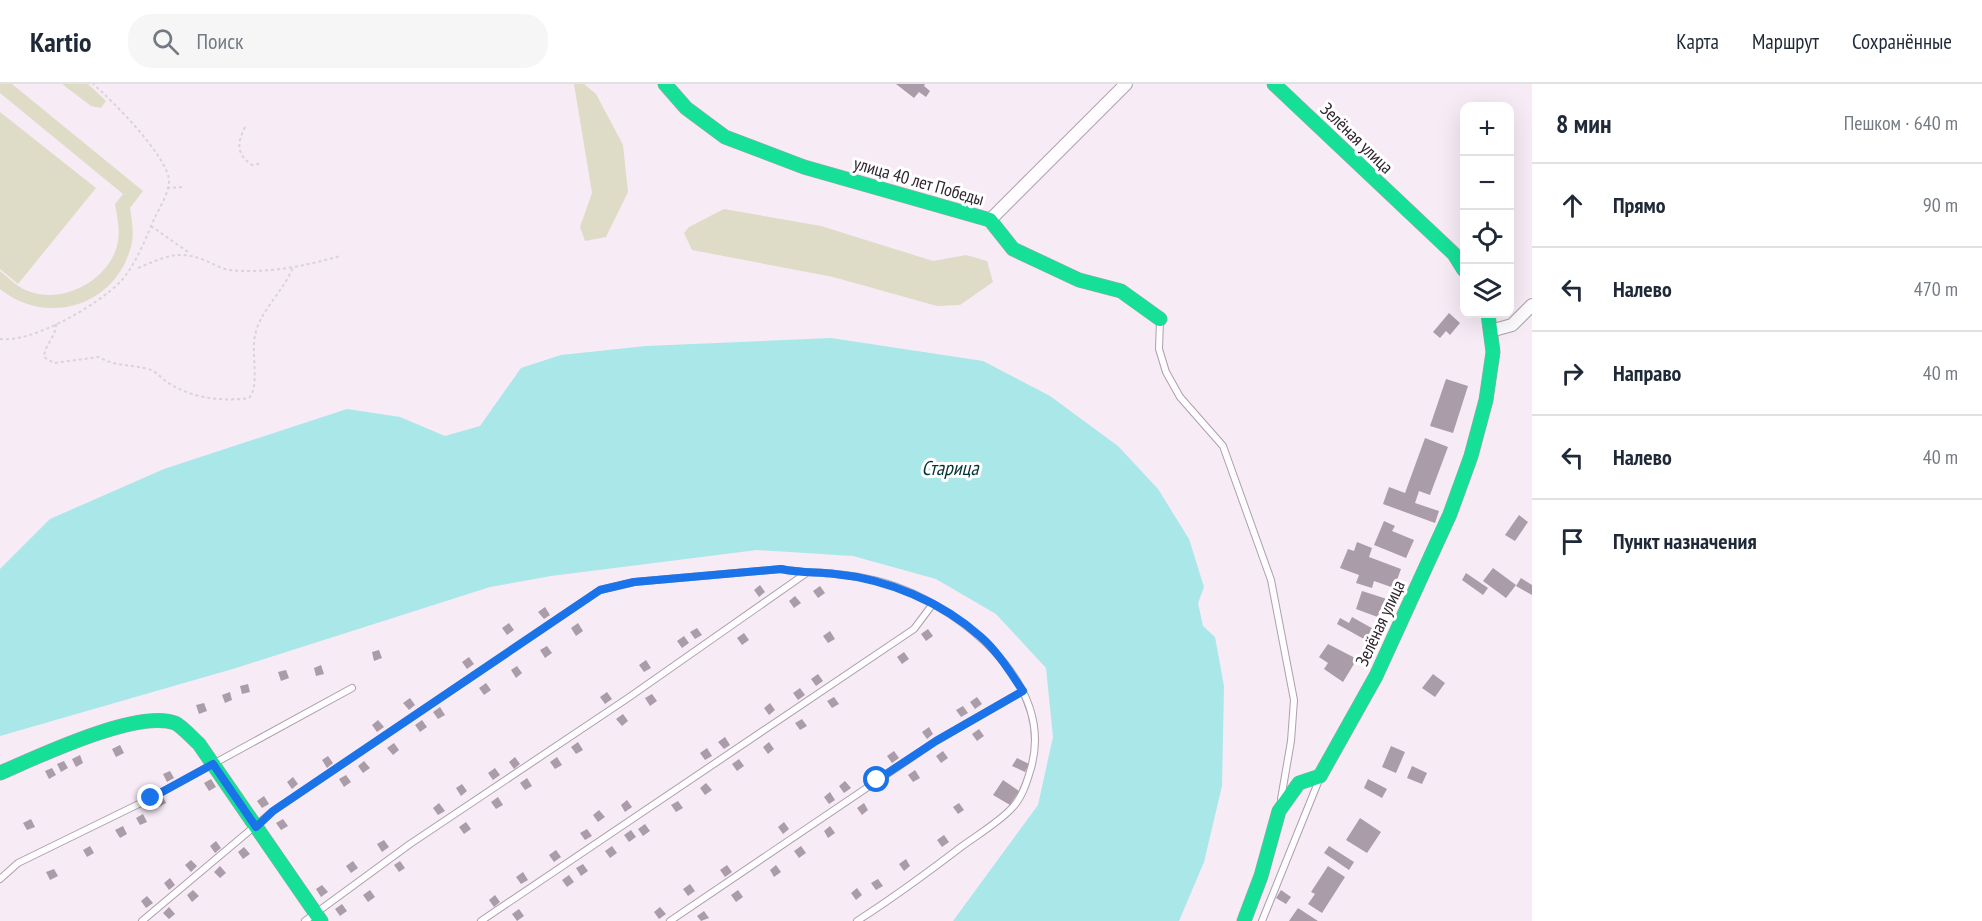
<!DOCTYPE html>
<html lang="ru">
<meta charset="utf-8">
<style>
:root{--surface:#fff;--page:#f6f6f7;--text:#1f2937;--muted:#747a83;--line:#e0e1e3}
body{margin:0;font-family:"PT Sans Narrow",sans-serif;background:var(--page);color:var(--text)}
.controls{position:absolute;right:18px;top:18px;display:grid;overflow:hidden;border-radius:12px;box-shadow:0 6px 24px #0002}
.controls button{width:54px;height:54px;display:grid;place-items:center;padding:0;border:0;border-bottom:2px solid var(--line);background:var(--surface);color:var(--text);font:30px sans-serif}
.stop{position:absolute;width:18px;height:18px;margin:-14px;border:4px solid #1a73e8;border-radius:50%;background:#fff}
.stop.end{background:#1a73e8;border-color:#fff;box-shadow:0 2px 6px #0008}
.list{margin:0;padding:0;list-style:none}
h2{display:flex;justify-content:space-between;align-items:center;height:78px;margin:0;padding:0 24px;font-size:26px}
h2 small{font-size:20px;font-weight:400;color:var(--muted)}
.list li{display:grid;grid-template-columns:39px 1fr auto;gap:18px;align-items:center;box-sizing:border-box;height:84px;padding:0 24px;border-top:2px solid var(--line)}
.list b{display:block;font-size:22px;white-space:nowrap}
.list em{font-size:20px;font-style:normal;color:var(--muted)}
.icon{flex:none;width:33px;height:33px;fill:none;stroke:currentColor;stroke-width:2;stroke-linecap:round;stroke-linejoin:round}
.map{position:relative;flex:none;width:1532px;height:837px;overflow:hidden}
header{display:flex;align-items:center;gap:36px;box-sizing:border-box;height:84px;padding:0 30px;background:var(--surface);border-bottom:2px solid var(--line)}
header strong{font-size:28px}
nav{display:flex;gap:33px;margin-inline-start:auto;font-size:21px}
.search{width:420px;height:54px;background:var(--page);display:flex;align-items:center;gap:15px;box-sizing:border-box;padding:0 21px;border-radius:24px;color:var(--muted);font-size:22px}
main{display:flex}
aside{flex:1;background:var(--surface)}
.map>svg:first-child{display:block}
</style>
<header>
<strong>Kartio</strong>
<div class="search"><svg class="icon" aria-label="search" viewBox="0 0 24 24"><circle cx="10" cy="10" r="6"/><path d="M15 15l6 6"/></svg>Поиск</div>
<nav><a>Карта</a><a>Маршрут</a><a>Сохранённые</a></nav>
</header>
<main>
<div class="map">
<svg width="1532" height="837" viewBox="0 0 1532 837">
<rect width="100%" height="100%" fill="#f7ebf6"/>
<!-- green -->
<path fill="#dedcc6" d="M0 0H12L143 107 130 124C132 138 135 153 130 166 113 223 46 242 0 205V187C9 194 19 205 31 208 66 220 112 194 118 157 120 145 117 132 115 120L123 110 0 9Z
M62 0H88L106 17 101 24 91 22Z
M574 0H584L596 10 623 61 628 108 606 153 585 157 580 143 592 109Z
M0 28 96 104 18 200 0 185Z
M724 125 821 142 933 177 966 171 987 177 993 198 960 221 937 222 833 193 692 166 684 149 689 143Z"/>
<!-- water -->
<path fill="#a9e7e9" d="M831 254 983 277 1050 312 1118 362 1158 405 1189 455 1204 503 1198 519 1203 542 1215 553 1224 602 1222 702 1204 778 1179 837H953L1038 721 1053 653 1046 584 996 530 936 495 853 472 757 466 551 492 490 503 236 584 0 652V485L50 435 164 385 347 325 400 333 445 352 480 342 521 284 561 271 646 262Z"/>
<!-- building -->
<path fill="#aa9ca9" d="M896 0H925L924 2 930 7 926 13 919 8 914 14Z
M1449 229 1460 239 1450 251 1446 247 1440 254 1433 248Z
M1446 295 1468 302 1453 349 1430 342Z
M1425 354 1448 363 1430 411 1419 407 1415 419 1439 427 1435 439 1383 420 1389 403 1405 409Z
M1519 431 1528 438 1515 457 1505 451Z
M1384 437 1395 442 1392 447 1414 456 1406 474 1374 461Z
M1357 458 1372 464 1369 473 1401 485 1394 504 1374 497 1372 504 1356 499 1359 491 1340 484 1348 465 1354 467Z
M1493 484 1516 501 1506 514 1483 497Z
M1466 489 1488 504 1483 511 1462 496Z
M1521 494 1532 501V511L1516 502Z
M760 501 765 508 759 513 754 506Z
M820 502 825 509 818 514 813 507Z
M1362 507 1390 516 1383 535 1356 525Z
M795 512 801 519 794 524 789 517Z
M545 523 550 531 544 535 538 528Z
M1352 533 1377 547 1371 559 1337 540 1340 534 1349 539Z
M509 539 514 546 507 551 502 544Z
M578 539 583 547 576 552 571 544Z
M697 544 702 551 695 555 690 548Z
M928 545 933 552 926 557 921 550Z
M830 547 835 555 828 559 823 552Z
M744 549 749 556 742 561 737 554Z
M684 552 689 559 682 564 677 557Z
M1328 560 1357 575 1343 598 1324 585 1328 579 1319 573Z
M547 562 552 569 545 574 540 566Z
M379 566 382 574 374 577 372 568Z
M904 568 909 575 902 580 897 573Z
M469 573 474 580 467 585 462 578Z
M646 576 651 584 644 588 639 581Z
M321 581 324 590 316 592 314 584Z
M517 582 522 589 516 594 511 586Z
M286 586 289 594 281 597 278 588Z
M818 590 823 597 816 602 811 595Z
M1433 590 1445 599 1435 613 1422 604Z
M486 599 491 606 484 611 479 604Z
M248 600 250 608 242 610 240 602Z
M800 604 805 611 798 616 793 609Z
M230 608 232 616 225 619 222 611Z
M607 608 612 615 605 620 600 613Z
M652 610 657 617 650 622 645 614Z
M834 613 839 620 832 624 827 617Z
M977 613 982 620 975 625 970 618Z
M410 614 415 621 409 626 403 619Z
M204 619 207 627 199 630 196 621Z
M770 619 775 626 769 631 764 624Z
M963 622 968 629 961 633 956 626Z
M440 623 445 631 438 635 433 628Z
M623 630 628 637 622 642 616 635Z
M802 635 807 642 800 646 795 639Z
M378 636 384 643 377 648 372 641Z
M422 636 427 643 420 648 415 641Z
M929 643 933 650 927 655 922 648Z
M979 645 984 652 977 657 972 650Z
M725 653 730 661 724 665 718 658Z
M578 658 583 666 576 670 571 663Z
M769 658 774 665 768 670 763 663Z
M394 659 399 666 393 671 387 664Z
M120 661 124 669 116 673 112 665Z
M1391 662 1405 668 1396 689 1382 683Z
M707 664 712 672 705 676 700 669Z
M894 667 899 674 892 679 887 672Z
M943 667 948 674 941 679 936 672Z
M80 671 83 679 76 683 72 675Z
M328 672 333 679 327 684 322 676Z
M515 673 520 680 514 685 509 678Z
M557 673 562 681 555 685 550 678Z
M1017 674 1029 680 1025 688 1012 682Z
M739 675 744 682 737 687 732 680Z
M64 677 68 684 61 688 57 680Z
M364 677 370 684 363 689 358 682Z
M1412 682 1427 689 1422 700 1407 694Z
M52 684 56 691 49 695 45 687Z
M495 684 500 691 493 696 488 689Z
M915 686 920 694 913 698 908 691Z
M170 687 174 694 167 698 163 690Z
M346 691 351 698 344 703 339 695Z
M293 693 298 700 292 705 287 698Z
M527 694 532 702 525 706 520 699Z
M211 695 216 703 209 707 204 699Z
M1368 695 1387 705 1382 714 1364 704Z
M1003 696 1019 707 1010 721 993 711Z
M845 697 851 704 844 709 839 702Z
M706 699 712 706 705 711 700 704Z
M462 700 467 707 461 712 456 704Z
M830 708 835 716 829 720 824 713Z
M162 711 166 719 159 723 155 715Z
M264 712 269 720 262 724 257 717Z
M498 713 503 721 496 725 491 718Z
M627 716 632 723 625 728 621 721Z
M678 717 683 724 676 728 671 721Z
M439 719 445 727 438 731 433 724Z
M864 719 868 726 862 731 857 724Z
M959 719 964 726 958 730 953 723Z
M599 726 605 733 598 738 593 731Z
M143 730 147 738 140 741 136 734Z
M1360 734 1381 748 1367 769 1346 756Z
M31 735 35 743 27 746 23 739Z
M283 735 288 742 281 746 276 739Z
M466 738 471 745 464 750 459 743Z
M784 738 789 745 783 750 778 743Z
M645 740 650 747 643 752 638 745Z
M123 742 127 750 120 754 115 746Z
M830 742 835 749 828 754 824 747Z
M587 745 592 752 585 756 580 749Z
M631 746 636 753 629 758 624 751Z
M944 751 949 758 942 763 937 756Z
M384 756 389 763 382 768 377 760Z
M216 757 221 764 215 769 210 762Z
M90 762 94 769 87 773 83 766Z
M612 762 617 769 610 774 605 767Z
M801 762 806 769 799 774 794 767Z
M1329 762 1354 778 1349 786 1324 769Z
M244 763 250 770 243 775 238 768Z
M556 766 561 773 554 778 549 771Z
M906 775 910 782 904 787 899 780Z
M191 776 197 782 191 788 185 781Z
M353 777 358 784 351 789 346 782Z
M400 777 405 784 399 788 394 781Z
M583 780 588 787 581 792 576 784Z
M727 781 732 788 725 793 720 786Z
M776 781 781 788 774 793 770 786Z
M220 782 226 789 220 794 214 788Z
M1328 782 1345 793 1322 829 1308 820 1315 810 1311 808Z
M54 785 58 792 50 796 46 788Z
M523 788 528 796 521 800 516 793Z
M569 791 574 798 567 803 562 796Z
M170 794 175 801 169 806 164 799Z
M878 795 883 802 876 806 871 799Z
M690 800 695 807 688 812 683 805Z
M322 801 328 808 321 813 316 805Z
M857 804 862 811 856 816 851 809Z
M193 806 199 812 192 818 187 811Z
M370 806 375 813 368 818 363 811Z
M738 806 743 813 736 818 731 811Z
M1281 806 1291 813 1286 820 1276 814Z
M495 811 500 818 494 823 489 816Z
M147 812 153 819 146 824 141 817Z
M342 820 347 827 340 832 335 825Z
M169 823 175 830 169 835 163 829Z
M660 823 666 830 659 835 654 828Z
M1298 824 1318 837H1289Z
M519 825 524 832 517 837 512 830Z
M704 827 709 834 701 837 697 832Z"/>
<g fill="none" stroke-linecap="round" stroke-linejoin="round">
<!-- lane casing -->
<g stroke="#aca1ab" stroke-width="8">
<path id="lane" d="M1160 236 1159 265 1166 288 1180 313 1223 362 1271 496 1294 616 1291 657 1281 715
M0 795 18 779 151 714 352 604
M142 837 273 727 600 506 634 498 781 485C800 489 816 488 835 490 861 492 890 499 914 510 977 539 1053 607 1031 684 1027 698 1022 714 1012 724 998 739 977 751 961 763 927 789 893 814 857 837
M305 837 410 760 628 614 805 490
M481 837 914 545 932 521
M670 837 936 657 1023 607
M1262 837 1319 696"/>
</g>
<!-- street casing -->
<g stroke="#aca1ab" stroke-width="14">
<path id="street" d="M990 136 1126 0
M1494 246 1512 241 1532 221"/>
</g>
<!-- fast casing -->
<g stroke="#aca1ab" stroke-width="15">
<path id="fast" d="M665 0 686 24 725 53 804 83 990 136 1013 165 1079 196 1121 207 1160 235
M1274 0 1454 170 1464 186
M0 689C37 673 137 625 175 639 183 643 192 654 199 660L321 837
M1244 837 1261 792 1279 727 1299 699 1320 692 1376 592 1450 430 1471 372 1486 316 1493 268 1488 230"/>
</g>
<!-- path -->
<path stroke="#d8d4d8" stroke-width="2" stroke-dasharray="3 3" stroke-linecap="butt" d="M245 43C237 59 236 70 252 81L262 79
M167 104 185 103
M151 142 188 168
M138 184C163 174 177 165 204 176 212 179 221 185 230 186 267 190 305 182 340 172
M56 240C56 253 45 260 44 273L54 279 99 273C116 283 130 280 148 285 155 286 161 294 167 298 191 314 221 318 249 314 260 303 251 269 255 251 261 225 284 207 293 183
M0 255C33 259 98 221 121 197 136 180 146 154 155 133 160 123 170 107 169 95 165 70 113 17 93 0"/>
<!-- lane -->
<use href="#lane" stroke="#fefcfe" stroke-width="6"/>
<!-- street -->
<use href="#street" stroke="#fefcfe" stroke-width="12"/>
<!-- fast -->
<use href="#fast" stroke="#16e098" stroke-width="14"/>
</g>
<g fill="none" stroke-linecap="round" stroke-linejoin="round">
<!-- route -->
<path stroke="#1a73e8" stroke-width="8" d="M151 714 213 680 256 743 273 727 600 506 634 498 781 485C800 489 817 488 835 490 887 495 942 518 981 553 998 568 1010 588 1023 607L936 657 877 696"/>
</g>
<g text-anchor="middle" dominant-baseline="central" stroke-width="6" stroke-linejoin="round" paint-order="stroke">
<!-- street labels -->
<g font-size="18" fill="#312630" stroke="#fff">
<text transform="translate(1357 54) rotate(44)">Зелёная улица</text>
<text transform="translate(919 97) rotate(16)">улица 40 лет Победы</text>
<text transform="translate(1380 539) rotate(-65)">Зелёная улица</text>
</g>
<!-- water labels -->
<g font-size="20" font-style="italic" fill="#033333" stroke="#fff">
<text x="950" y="384">Старица</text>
</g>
</g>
</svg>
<div class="controls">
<button>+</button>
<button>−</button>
<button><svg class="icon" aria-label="locate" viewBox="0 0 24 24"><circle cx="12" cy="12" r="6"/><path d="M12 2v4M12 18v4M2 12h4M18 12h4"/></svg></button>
<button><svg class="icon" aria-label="layers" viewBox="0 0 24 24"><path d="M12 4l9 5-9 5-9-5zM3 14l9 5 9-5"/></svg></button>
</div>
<div class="stop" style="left:877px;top:696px"></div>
<div class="stop end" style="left:151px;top:714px"></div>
</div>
<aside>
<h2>8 мин<small>Пешком · 640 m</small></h2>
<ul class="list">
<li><svg class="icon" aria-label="ahead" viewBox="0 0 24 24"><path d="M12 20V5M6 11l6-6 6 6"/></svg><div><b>Прямо</b></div><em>90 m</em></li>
<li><svg class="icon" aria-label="left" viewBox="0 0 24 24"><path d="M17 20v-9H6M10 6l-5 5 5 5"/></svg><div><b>Налево</b></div><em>470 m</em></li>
<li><svg class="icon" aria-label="right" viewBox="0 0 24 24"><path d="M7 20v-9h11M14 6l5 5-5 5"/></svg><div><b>Направо</b></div><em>40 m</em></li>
<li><svg class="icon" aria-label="left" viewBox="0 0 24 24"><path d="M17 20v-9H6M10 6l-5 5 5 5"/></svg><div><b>Налево</b></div><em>40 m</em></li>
<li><svg class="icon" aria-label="arrive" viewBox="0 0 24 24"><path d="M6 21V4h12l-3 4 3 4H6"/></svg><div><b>Пункт назначения</b></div></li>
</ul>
</aside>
</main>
